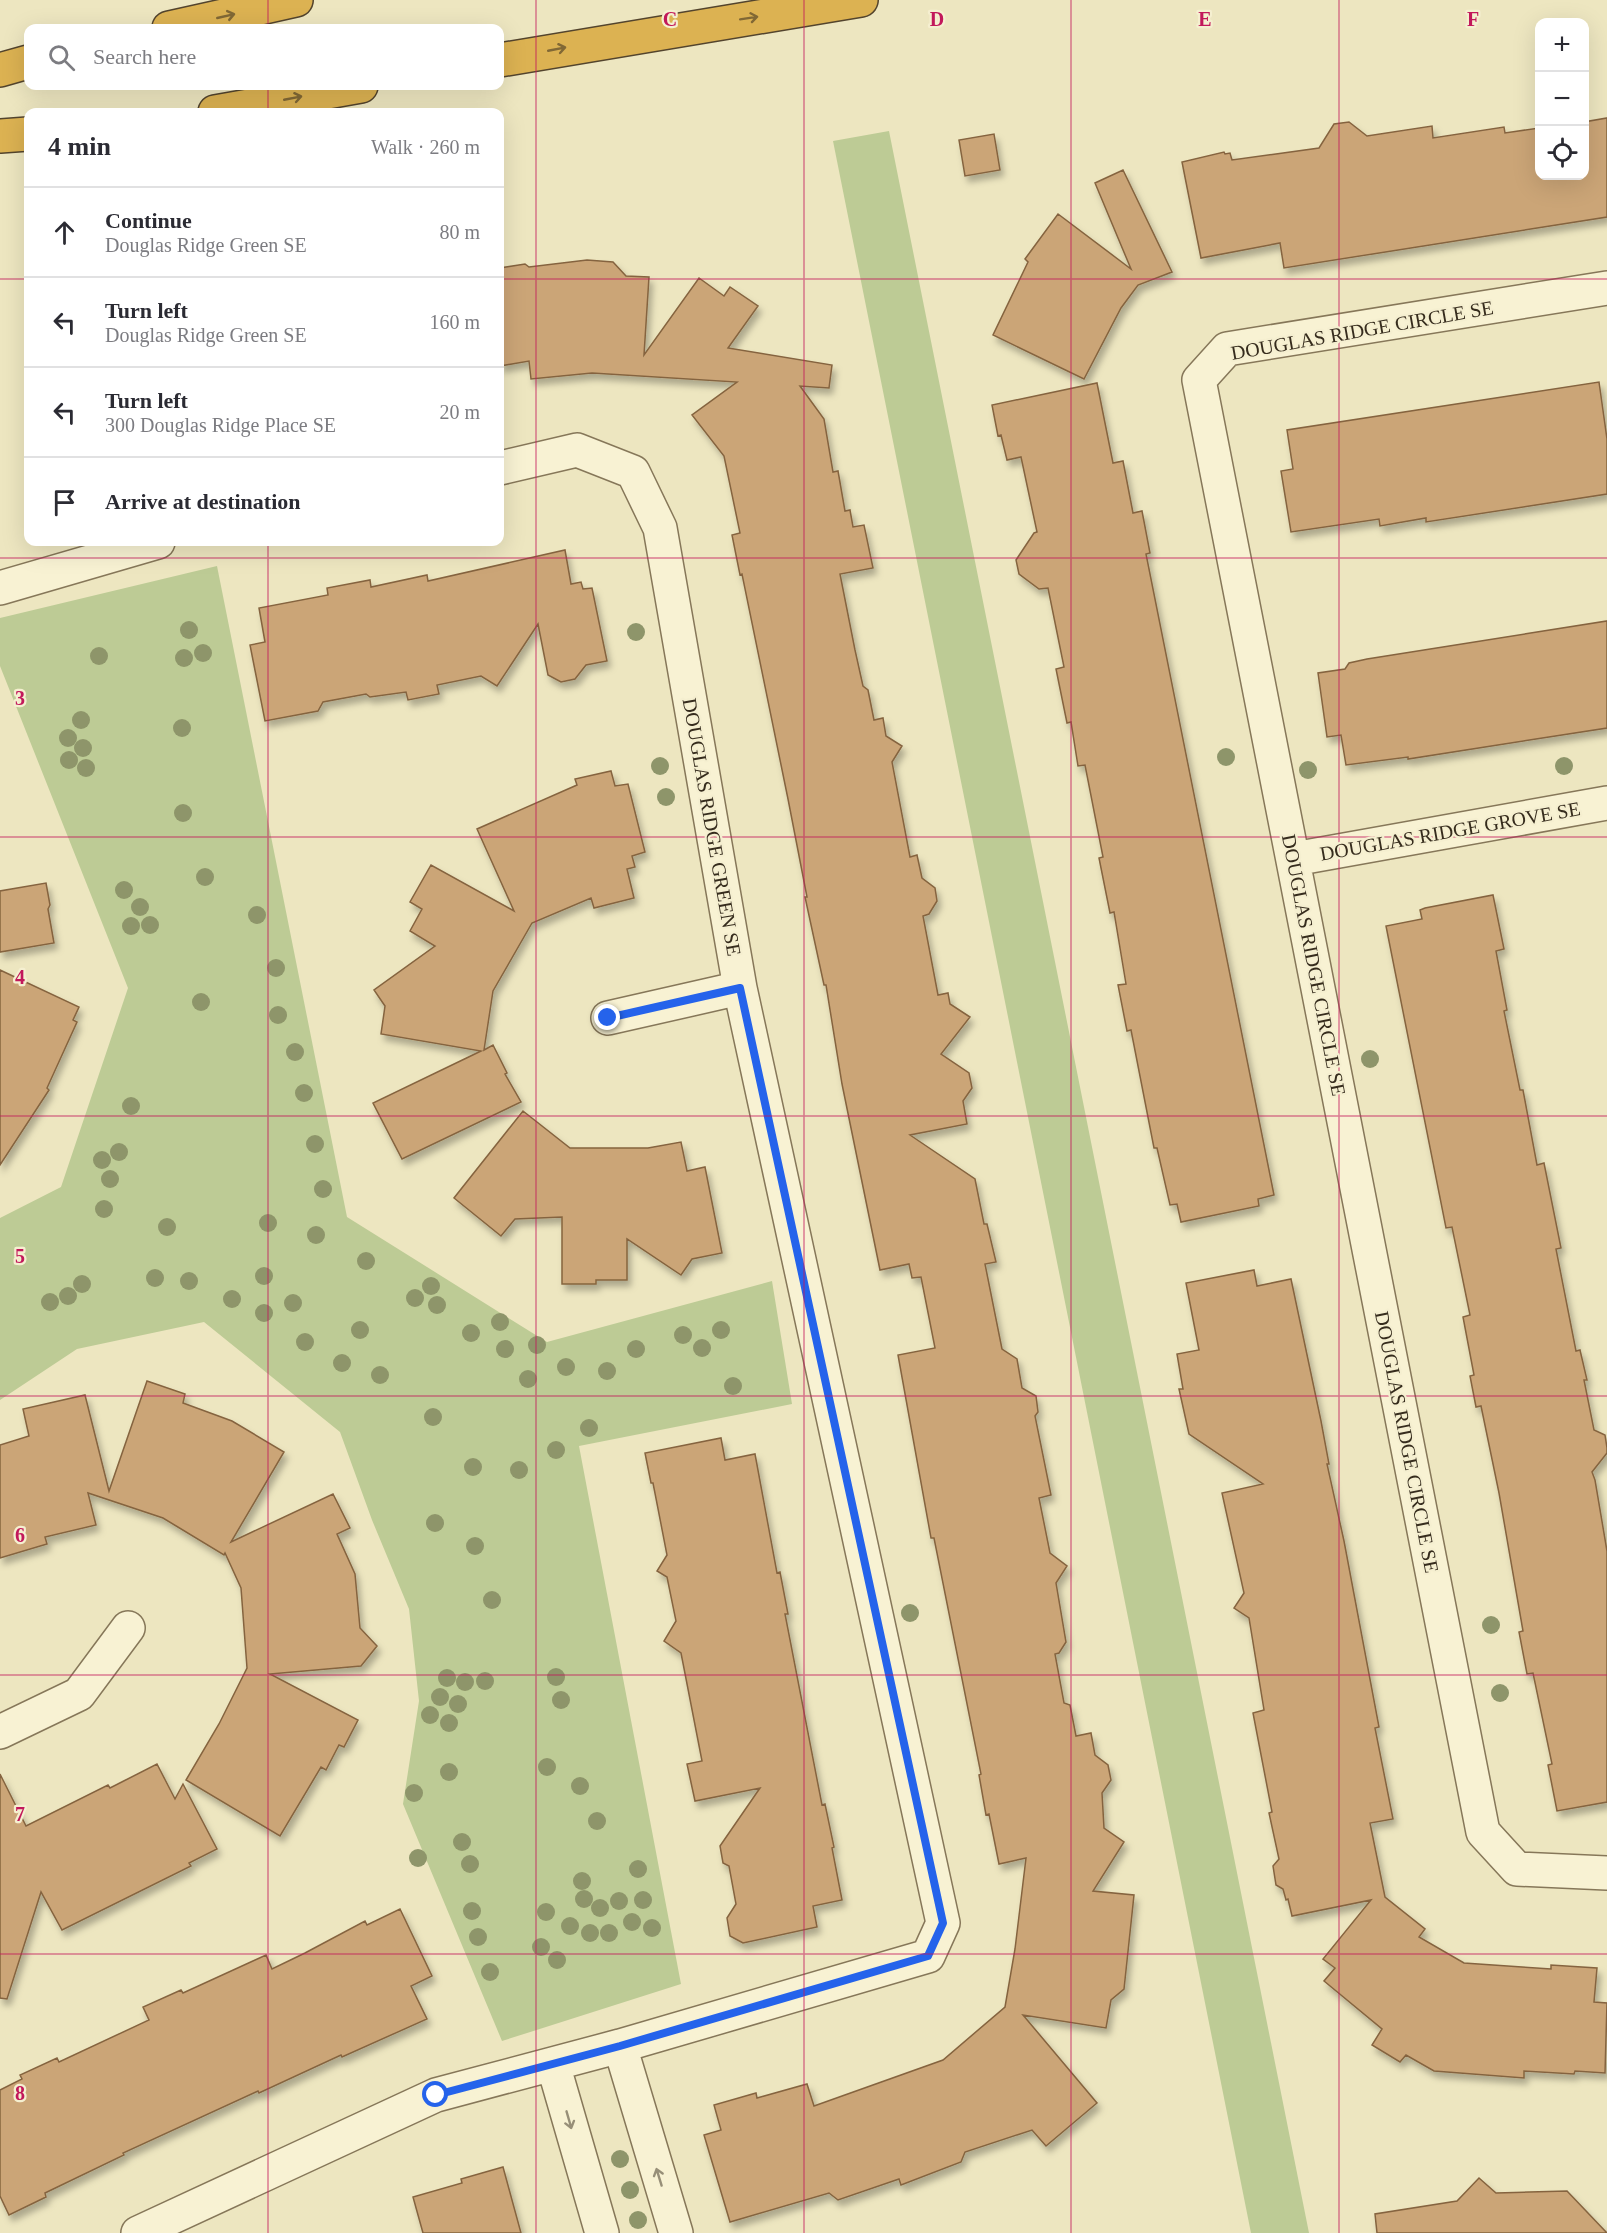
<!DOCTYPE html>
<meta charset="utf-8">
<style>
:root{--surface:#fff;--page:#f2f2f3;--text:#2b2b33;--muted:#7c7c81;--line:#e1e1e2}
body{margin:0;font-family:"Times New Roman",serif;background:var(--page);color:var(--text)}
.controls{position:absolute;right:18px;top:18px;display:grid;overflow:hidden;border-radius:12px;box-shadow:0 6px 24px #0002}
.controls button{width:54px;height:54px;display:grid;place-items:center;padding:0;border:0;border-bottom:2px solid var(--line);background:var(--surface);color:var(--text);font:30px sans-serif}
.stop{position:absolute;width:18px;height:18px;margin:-14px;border:4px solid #2563eb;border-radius:50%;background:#fff}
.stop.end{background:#2563eb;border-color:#fff;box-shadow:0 2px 6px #0008}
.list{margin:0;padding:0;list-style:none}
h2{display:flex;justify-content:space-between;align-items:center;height:78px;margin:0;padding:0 24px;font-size:26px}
h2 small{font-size:20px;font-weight:400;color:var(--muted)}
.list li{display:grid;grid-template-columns:39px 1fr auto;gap:18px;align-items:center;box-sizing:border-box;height:90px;padding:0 24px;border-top:2px solid var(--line)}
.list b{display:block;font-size:22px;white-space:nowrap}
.list p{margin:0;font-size:20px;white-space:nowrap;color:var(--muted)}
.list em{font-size:20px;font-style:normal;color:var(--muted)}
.icon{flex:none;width:33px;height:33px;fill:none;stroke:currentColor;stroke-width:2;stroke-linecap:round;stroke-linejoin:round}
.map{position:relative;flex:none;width:1607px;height:2233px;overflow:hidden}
.search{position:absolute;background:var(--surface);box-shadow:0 6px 24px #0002;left:24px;top:24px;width:480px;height:66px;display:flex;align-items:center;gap:15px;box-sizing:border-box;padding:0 21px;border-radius:12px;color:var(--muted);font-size:22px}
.panel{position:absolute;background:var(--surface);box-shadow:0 6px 24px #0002;left:24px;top:108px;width:480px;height:438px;border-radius:12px}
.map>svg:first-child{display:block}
</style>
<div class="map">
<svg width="1607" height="2233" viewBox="0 0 1607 2233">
<defs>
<filter id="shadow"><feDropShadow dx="3.5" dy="6" stdDeviation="3" flood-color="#0004"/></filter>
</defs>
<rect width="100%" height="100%" fill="#ede6c0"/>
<!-- green -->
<path fill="#bdcb95" d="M889 131 1309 2233H1251L833 141Z
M217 566 347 1217 547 1342 772 1281 792 1404 579 1446 681 1984 502 2041 403 1804 419 1701 409 1609 372 1520 340 1432 204 1322 77 1349 0 1400V1218L61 1187 128 988 0 666V618Z"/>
<!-- building -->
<path fill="#cba577" stroke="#85643f" stroke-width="1.5" filter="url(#shadow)" d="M1607 118V217L1284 268 1280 243 1201 258 1182 162 1224 152 1225 154 1230 153 1232 160 1319 148 1334 124 1349 122 1367 136 1432 126 1433 138 1504 127 1505 133 1539 128V176H1584V122Z
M994 134 1000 170 965 176 959 140Z
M1123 170 1172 272 1138 285 1121 308 1084 379 993 335 1028 262 1025 259 1058 214 1131 269 1095 183Z
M587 260 613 262 626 276 649 277 644 355 699 278 724 296 730 287 758 306 728 348 832 365 829 388 800 386 824 419 833 472 838 471 845 511 850 510 853 527 864 525 873 568 840 574 855 650 863 686 868 690 874 720 883 718 886 736 902 746 892 762 910 857 917 855 922 878 935 888 937 901 929 914 923 916 938 995 948 993 950 1004 970 1017 941 1054 969 1073 972 1088 963 1101 967 1124 910 1135 975 1179 984 1224H987L996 1262 985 1264 1002 1349 1017 1359 1022 1388 1036 1396 1038 1412 1035 1416 1051 1495 1039 1498 1050 1553 1067 1566 1056 1583 1066 1642 1059 1653 1055 1654 1064 1703 1070 1705 1076 1736 1091 1733 1095 1755 1108 1765 1111 1780 1102 1793 1104 1828 1124 1842 1093 1891 1134 1895 1124 1989 1111 2000 1106 2028 1023 2015 1097 2103 1046 2146 1032 2130 965 2152 961 2162 901 2185 899 2179 838 2200 829 2193 730 2222 704 2135 721 2130 714 2105 756 2093 757 2098 807 2084 814 2106 943 2060 1005 2007 1015 1949 1026 1858 999 1864 989 1814 986 1815 979 1775 981 1774 934 1538H931L898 1355 935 1348 921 1277 912 1278 909 1264 880 1270 842 1084 826 985H824L805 897H807L788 799 742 574 740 575 732 535 740 533 724 456 692 415 737 382 592 373 531 379 529 361 500 366V268L525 264 529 267Z
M1599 382 1607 439V494L1426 522V518L1380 526 1379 519 1291 532 1281 471 1293 469 1287 430Z
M1097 383 1113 463 1123 461 1133 513 1142 511 1150 553 1146 554 1274 1195 1258 1199 1259 1206 1181 1222 1177 1204 1170 1205 1157 1148H1154L1131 1030 1127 1031 1118 985 1126 984 1114 912 1110 913 1099 858 1103 857 1085 765 1078 766 1071 722 1067 723 1056 669 1064 667 1048 588 1039 589 1019 574 1016 560 1034 533 1037 532 1021 457 1007 460 1001 435 998 436 992 405Z
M565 550 571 584 581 582 583 589 592 588 607 661 586 665 575 679 561 682 548 675 538 624 497 686 481 676 437 685 439 694 408 700 406 692 370 697 366 694 323 702 318 711 265 721 250 645 265 642 259 608 328 595 327 588 370 580 371 587 427 575 428 581Z
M1607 621V728L1408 759V757L1346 765 1341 735 1327 737 1318 673 1345 669 1349 663 1367 659Z
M611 771 615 786 628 784 645 852 632 856 635 867 627 869 634 898 594 908 591 898 532 923 493 991 484 1050 493 1045 507 1073 505 1074 521 1102 402 1159 373 1103 481 1051 381 1034 385 1006 374 990 435 946 410 931 422 909 410 902 431 865 514 911 477 829 577 785 575 779Z
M46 883 50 905 48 909 54 943 0 952V891Z
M1493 895 1504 949 1496 951 1507 1010 1504 1011 1520 1090H1523L1537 1165 1544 1163 1561 1248 1556 1249 1576 1351 1580 1350 1587 1380H1584L1594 1430 1605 1435 1607 1448V1453L1592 1472 1595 1480 1607 1551V1802L1557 1811 1548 1765 1552 1764 1533 1673 1527 1674 1519 1632 1523 1631 1499 1493 1481 1406 1476 1407 1470 1376 1474 1375 1463 1317 1470 1315 1452 1227 1446 1228 1386 926 1422 919 1420 910 1425 908Z
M0 970 79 1007 73 1020 77 1022 47 1088 49 1090 0 1165Z
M523 1111 570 1148H648L681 1142 687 1171 705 1167 722 1253 692 1259 681 1275 627 1239V1280H596V1284H562V1217L515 1219 501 1236 454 1198Z
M1254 1270 1257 1286 1291 1279 1321 1421 1329 1464H1327L1344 1541 1379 1727 1375 1728 1393 1819 1370 1823 1385 1897 1425 1929 1419 1937 1464 1963 1551 1969V1965L1597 1968 1594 2002 1607 2003 1605 2073 1575 2071 1574 2074 1524 2071V2078L1434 2071 1406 2055 1400 2062 1372 2045 1382 2029 1324 1981 1335 1968 1323 1959 1371 1900 1292 1916 1288 1899 1286 1900 1283 1889 1276 1885 1273 1866 1279 1859 1269 1813 1272 1812 1253 1713 1264 1710 1249 1618 1234 1608 1244 1593 1222 1493 1263 1484 1189 1434 1179 1389H1183L1177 1354 1199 1350 1186 1283Z
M147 1381 185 1394 183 1403 232 1421 284 1452 231 1542 333 1494 350 1528 337 1534 355 1574 360 1628 377 1646 361 1666 270 1674 358 1720 344 1747 339 1745 326 1770 321 1767 280 1836 186 1780 219 1724 247 1668 241 1588 225 1553 224 1555 163 1518 88 1493 96 1525 45 1537 47 1544 0 1558V1445L29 1436 23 1409 85 1395 109 1491Z
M721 1438 725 1460 755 1454 777 1573 780 1572 788 1614H785L822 1805 825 1804 834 1847 832 1848 842 1900 813 1906 817 1927 743 1943 730 1936 727 1918 736 1904 729 1866 723 1863 720 1846 760 1788 695 1801 687 1764 702 1761 681 1653 664 1641 676 1621 667 1577 657 1571 667 1555 653 1483H651L645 1453Z
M157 1764 175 1799 183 1784 217 1849 189 1863 191 1866 62 1930 41 1892 7 1999 0 1998V1774L26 1826 108 1785 110 1788Z
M400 1909 432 1976 411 1986 427 2019 342 2057 341 2055 259 2093 258 2091 123 2153 124 2155 45 2193 46 2197 9 2215 0 2196V2090L22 2079 20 2075 57 2058 59 2062 149 2020 143 2007 181 1990 183 1993 266 1955 272 1969 305 1953 365 1921 367 1925Z
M503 2167 521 2233H423L413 2197 462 2183 461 2179Z
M1479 2178 1496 2193 1567 2191 1607 2233H1377L1375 2214 1457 2201Z"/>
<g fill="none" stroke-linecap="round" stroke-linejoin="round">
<!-- street casing -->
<g stroke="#867759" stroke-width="36">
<path id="street" d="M1607 288 1227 349 1199 380 1483 1832 1517 1869 1607 1873
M0 588 158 542
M1294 859 1607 803
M608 1018 740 988
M0 1732 79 1694 128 1628
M620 2046 676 2233
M553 2064 602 2233
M138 2233 436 2095 620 2046 928 1956 943 1923 740 988 660 528 633 472 577 450 500 468"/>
</g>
<!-- highway casing -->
<g stroke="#53442d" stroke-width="36">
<path id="highway" d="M169 28 296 0
M500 60 861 0
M0 70 28 62
M215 112 361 86
M0 136 28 134"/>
</g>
<!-- street -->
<use href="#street" stroke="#f8f2d3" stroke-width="33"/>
<!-- highway -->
<use href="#highway" stroke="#dcb252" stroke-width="33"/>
</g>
<!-- trees -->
<g fill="#8e956a">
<circle cx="189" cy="630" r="9"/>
<circle cx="636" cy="632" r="9"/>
<circle cx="203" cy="653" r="9"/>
<circle cx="99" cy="656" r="9"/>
<circle cx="184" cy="658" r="9"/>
<circle cx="81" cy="720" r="9"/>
<circle cx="182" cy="728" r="9"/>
<circle cx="68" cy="738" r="9"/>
<circle cx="83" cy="748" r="9"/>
<circle cx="1226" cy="757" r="9"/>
<circle cx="69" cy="760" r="9"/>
<circle cx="660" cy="766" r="9"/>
<circle cx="1564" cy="766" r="9"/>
<circle cx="86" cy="768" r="9"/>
<circle cx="1308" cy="770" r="9"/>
<circle cx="666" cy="797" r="9"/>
<circle cx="183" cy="813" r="9"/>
<circle cx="205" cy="877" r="9"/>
<circle cx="124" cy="890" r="9"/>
<circle cx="140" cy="907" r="9"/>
<circle cx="257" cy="915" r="9"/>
<circle cx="150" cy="925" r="9"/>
<circle cx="131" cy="926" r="9"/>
<circle cx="276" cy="968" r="9"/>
<circle cx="201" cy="1002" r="9"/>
<circle cx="278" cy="1015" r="9"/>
<circle cx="295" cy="1052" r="9"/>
<circle cx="1370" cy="1059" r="9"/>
<circle cx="304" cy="1093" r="9"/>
<circle cx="131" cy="1106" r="9"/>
<circle cx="315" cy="1144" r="9"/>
<circle cx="119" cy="1152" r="9"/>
<circle cx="102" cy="1160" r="9"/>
<circle cx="110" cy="1179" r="9"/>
<circle cx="323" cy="1189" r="9"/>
<circle cx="104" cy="1209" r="9"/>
<circle cx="268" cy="1223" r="9"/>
<circle cx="167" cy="1227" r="9"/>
<circle cx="316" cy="1235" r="9"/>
<circle cx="366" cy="1261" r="9"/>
<circle cx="264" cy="1276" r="9"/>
<circle cx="155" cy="1278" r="9"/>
<circle cx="189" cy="1281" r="9"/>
<circle cx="82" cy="1284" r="9"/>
<circle cx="431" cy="1286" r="9"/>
<circle cx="68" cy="1296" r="9"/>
<circle cx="415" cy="1298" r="9"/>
<circle cx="232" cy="1299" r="9"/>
<circle cx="50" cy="1302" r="9"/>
<circle cx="293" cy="1303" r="9"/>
<circle cx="437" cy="1305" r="9"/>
<circle cx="264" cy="1313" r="9"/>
<circle cx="500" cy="1322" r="9"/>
<circle cx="360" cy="1330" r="9"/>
<circle cx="721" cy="1330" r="9"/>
<circle cx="471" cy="1333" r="9"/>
<circle cx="683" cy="1335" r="9"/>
<circle cx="305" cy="1342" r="9"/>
<circle cx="537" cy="1345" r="9"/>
<circle cx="702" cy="1348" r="9"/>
<circle cx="505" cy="1349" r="9"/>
<circle cx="636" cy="1349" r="9"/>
<circle cx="342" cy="1363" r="9"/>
<circle cx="566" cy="1367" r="9"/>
<circle cx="607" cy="1371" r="9"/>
<circle cx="380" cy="1375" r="9"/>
<circle cx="528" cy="1379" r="9"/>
<circle cx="733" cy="1386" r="9"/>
<circle cx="433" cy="1417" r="9"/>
<circle cx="589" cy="1428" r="9"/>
<circle cx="556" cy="1450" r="9"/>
<circle cx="473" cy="1467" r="9"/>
<circle cx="519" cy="1470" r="9"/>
<circle cx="435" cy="1523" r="9"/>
<circle cx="475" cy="1546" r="9"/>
<circle cx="492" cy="1600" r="9"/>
<circle cx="910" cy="1613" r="9"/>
<circle cx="1491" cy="1625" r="9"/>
<circle cx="556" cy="1677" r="9"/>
<circle cx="447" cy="1678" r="9"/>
<circle cx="485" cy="1681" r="9"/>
<circle cx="465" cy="1682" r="9"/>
<circle cx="1500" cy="1693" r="9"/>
<circle cx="440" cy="1697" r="9"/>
<circle cx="561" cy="1700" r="9"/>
<circle cx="458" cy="1704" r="9"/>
<circle cx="430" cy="1715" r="9"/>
<circle cx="449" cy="1723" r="9"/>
<circle cx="547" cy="1767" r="9"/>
<circle cx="449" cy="1772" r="9"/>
<circle cx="580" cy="1786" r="9"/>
<circle cx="414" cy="1793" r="9"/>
<circle cx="597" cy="1821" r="9"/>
<circle cx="462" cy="1842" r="9"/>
<circle cx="418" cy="1858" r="9"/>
<circle cx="470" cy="1864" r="9"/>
<circle cx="638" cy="1869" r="9"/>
<circle cx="582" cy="1881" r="9"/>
<circle cx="584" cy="1899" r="9"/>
<circle cx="643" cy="1900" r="9"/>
<circle cx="619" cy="1901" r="9"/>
<circle cx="600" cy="1908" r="9"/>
<circle cx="472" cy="1911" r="9"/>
<circle cx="546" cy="1912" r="9"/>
<circle cx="632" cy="1922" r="9"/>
<circle cx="570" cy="1926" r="9"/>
<circle cx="652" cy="1928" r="9"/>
<circle cx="590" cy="1933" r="9"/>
<circle cx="609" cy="1933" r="9"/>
<circle cx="478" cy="1937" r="9"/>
<circle cx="541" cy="1947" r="9"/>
<circle cx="557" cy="1960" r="9"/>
<circle cx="490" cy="1972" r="9"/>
<circle cx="620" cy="2159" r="9"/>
<circle cx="630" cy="2190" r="9"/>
<circle cx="638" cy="2220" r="9"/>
</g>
<!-- one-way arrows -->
<defs><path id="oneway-shaft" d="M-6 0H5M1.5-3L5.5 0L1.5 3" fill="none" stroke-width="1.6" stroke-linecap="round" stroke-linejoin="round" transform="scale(1.5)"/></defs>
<g stroke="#816835">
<use href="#oneway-shaft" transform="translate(226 16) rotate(-13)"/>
<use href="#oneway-shaft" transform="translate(749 18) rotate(-9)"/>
<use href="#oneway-shaft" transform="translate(557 49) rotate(-11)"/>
<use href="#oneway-shaft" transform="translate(293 98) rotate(-11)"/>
</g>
<g stroke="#978f78">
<use href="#oneway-shaft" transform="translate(569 2120) rotate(74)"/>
<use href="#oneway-shaft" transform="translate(659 2177) rotate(-107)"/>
</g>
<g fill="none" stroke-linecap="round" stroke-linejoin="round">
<!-- route -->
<path stroke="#2563eb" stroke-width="8" d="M436 2095 620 2046 928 1956 943 1923 740 988 608 1018"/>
</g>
<!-- grid -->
<path fill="none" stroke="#c2185b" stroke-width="1.5" stroke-opacity="0.55" d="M268 0V28M536 0V2233M804 0V2233M1071 0V2233M1339 0V2233M268 86V112M0 279H28M500 279H1607M268 542V2233M0 558H1607M0 837H1607M0 1116H1607M0 1396H1607M0 1675H1607M0 1954H1607"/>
<g text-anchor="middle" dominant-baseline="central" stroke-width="4.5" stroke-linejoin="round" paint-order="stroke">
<!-- street labels -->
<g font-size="20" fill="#362c1d" stroke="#f5efd0">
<text transform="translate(1362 330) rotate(-10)">DOUGLAS RIDGE CIRCLE SE</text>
<text transform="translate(712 827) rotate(80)">DOUGLAS RIDGE GREEN SE</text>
<text transform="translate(1450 831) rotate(-10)">DOUGLAS RIDGE GROVE SE</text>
<text transform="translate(1314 965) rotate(79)">DOUGLAS RIDGE CIRCLE SE</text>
<text transform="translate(1407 1442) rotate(79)">DOUGLAS RIDGE CIRCLE SE</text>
</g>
</g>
<g font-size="20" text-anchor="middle" font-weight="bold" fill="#c2185b" stroke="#f5efd0" stroke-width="4.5" stroke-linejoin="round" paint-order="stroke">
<text x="670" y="26">C</text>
<text x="937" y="26">D</text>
<text x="1205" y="26">E</text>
<text x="1473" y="26">F</text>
<text x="20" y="705">3</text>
<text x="20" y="984">4</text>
<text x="20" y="1263">5</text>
<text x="20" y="1542">6</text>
<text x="20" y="1821">7</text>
<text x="20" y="2100">8</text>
</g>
</svg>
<div class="controls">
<button>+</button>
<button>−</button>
<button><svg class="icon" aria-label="locate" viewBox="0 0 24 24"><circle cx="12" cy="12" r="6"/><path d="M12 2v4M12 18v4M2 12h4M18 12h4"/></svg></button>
</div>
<div class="stop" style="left:436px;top:2095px"></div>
<div class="stop end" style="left:608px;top:1018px"></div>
<div class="search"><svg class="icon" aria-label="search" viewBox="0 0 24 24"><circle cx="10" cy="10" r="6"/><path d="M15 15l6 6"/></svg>Search here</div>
<section class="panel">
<h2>4 min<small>Walk · 260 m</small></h2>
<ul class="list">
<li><svg class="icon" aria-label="ahead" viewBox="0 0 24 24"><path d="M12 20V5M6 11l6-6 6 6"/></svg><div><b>Continue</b><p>Douglas Ridge Green SE</p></div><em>80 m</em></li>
<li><svg class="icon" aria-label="left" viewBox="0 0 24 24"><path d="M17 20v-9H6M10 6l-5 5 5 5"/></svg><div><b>Turn left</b><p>Douglas Ridge Green SE</p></div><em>160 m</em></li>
<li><svg class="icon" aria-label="left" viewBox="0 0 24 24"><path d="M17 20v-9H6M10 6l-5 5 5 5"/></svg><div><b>Turn left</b><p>300 Douglas Ridge Place SE</p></div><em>20 m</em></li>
<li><svg class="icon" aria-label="arrive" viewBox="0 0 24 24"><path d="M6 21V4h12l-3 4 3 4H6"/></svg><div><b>Arrive at destination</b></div></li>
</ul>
</section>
</div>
